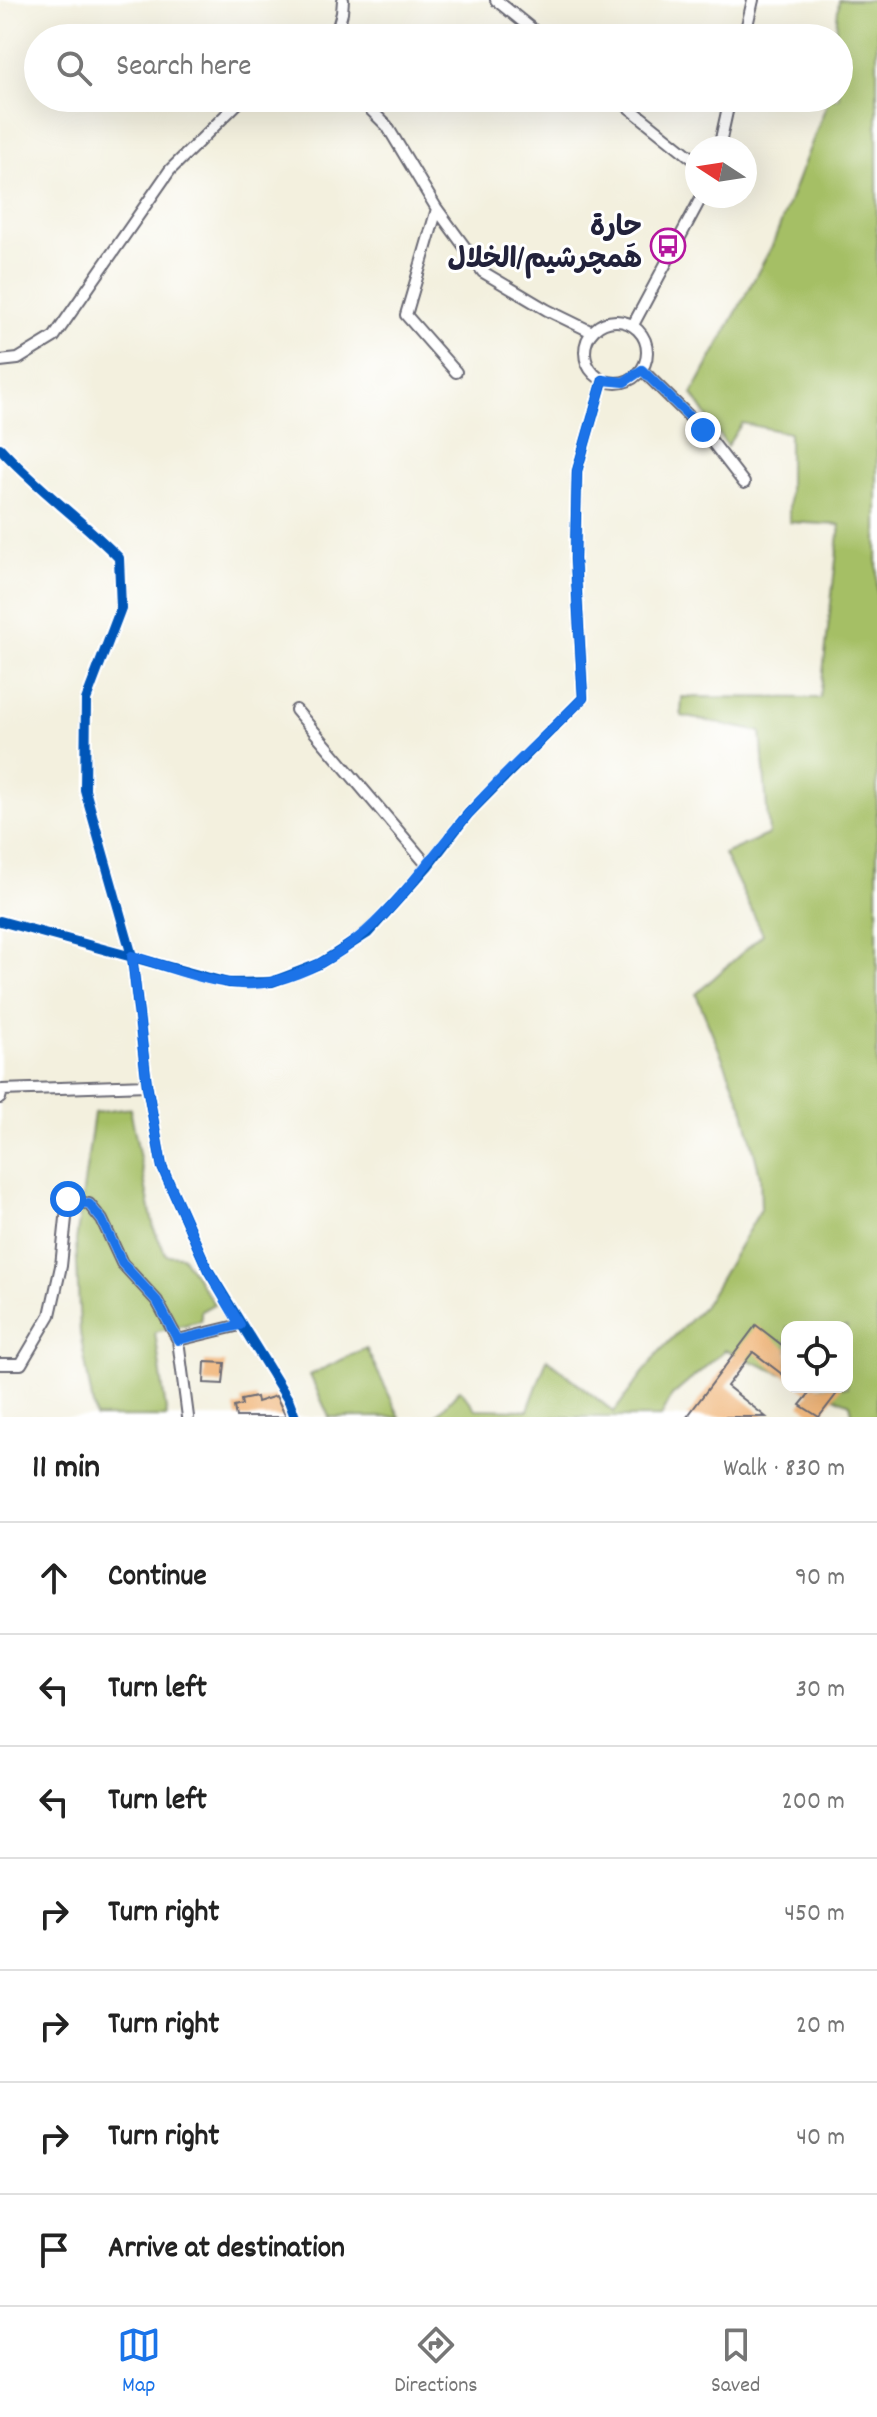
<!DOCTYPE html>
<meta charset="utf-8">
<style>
:root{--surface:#fff;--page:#f2f2f2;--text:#222;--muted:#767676;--line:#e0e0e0;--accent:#1a73e8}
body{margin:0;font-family:Dekko,"Playpen Sans Arabic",sans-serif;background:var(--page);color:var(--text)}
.controls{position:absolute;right:24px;bottom:24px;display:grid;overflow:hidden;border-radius:16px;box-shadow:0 8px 32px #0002}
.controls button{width:72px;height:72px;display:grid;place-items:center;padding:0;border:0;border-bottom:2px solid var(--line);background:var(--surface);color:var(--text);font:40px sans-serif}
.compass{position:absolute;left:685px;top:136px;width:72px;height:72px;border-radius:50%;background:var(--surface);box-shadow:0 8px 32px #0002;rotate:282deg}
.stop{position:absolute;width:24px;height:24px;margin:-18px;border:6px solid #1a73e8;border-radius:50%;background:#fff}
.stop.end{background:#1a73e8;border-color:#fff;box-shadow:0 2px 8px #0008}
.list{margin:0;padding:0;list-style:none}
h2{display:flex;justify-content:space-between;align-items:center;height:104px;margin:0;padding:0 32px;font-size:34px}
h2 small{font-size:26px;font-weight:400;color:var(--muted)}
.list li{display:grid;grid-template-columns:52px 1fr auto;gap:24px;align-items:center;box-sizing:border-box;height:112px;padding:0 32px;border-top:2px solid var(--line)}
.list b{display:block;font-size:30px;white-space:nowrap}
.list em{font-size:26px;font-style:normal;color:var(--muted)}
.icon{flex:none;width:44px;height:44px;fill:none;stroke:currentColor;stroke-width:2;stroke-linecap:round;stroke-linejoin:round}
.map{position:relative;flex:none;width:877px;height:1417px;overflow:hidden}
.search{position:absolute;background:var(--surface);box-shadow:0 8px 32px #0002;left:24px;right:24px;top:24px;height:88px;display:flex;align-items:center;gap:20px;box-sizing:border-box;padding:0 28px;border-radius:44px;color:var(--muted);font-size:30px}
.sheet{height:888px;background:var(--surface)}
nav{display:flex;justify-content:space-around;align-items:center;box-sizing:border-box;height:112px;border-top:2px solid var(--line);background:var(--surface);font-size:22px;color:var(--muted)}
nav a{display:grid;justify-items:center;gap:4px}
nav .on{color:var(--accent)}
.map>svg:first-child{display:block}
</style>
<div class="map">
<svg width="877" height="1417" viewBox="0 0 877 1417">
<rect width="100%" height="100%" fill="#fff"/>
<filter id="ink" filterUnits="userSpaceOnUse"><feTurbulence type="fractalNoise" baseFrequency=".0125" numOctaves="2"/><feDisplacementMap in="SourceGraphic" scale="16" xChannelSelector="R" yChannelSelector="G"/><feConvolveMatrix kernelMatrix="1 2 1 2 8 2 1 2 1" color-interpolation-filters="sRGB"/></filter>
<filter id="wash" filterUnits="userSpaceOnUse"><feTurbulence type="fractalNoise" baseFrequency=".006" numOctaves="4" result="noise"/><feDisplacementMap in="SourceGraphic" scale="32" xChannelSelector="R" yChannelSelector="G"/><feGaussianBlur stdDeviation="1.8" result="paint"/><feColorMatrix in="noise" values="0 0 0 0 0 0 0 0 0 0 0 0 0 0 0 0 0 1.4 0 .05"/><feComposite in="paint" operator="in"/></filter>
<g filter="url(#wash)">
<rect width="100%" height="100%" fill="#f3f0de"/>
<!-- green -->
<path fill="#a5bf65" stroke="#647050" stroke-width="2" d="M839 0H877V1417H853L850 1404 812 1387H847V1327H787V1376L725 1350 672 1396 661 1417H435L460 1389 476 1409 528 1410 547 1359 614 1412 658 1353 704 1306 761 1209 760 1176 743 1107 696 994 763 934 724 854 769 834 761 732 681 716 682 697 820 698 840 525 789 522V433L742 423 727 446 692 394 772 246 829 98H839V38H835Z
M130 1108 154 1229 166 1255 182 1256 214 1304 201 1311V1321L155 1332 167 1417H95L80 1333 76 1241 94 1113Z
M366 1348 400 1417H329L310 1375Z"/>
<g id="blocks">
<!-- building -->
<path fill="#f0b374" d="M756 1325 787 1349V1378L753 1352 727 1386 766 1417H687Z
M205 1362 225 1363 223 1384 204 1383Z
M799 1387H842L819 1417 800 1405 809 1394Z
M276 1396 286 1417H236L234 1407 242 1405 241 1400 256 1397 257 1402Z"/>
</g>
</g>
<g filter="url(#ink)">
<use href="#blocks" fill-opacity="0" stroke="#6b6a74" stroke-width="2"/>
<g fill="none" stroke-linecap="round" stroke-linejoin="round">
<!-- street casing -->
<g stroke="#6b6a74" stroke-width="14">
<path id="street" d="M496 0 543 38
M335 38 342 13 343 0
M744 38 753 0
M359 98 387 126 437 209 483 272 547 310 592 332
M617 98 697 162
M719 148 730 98
M437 209 406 315 456 372
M585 352a31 31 0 1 1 62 0a31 31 0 1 1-62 0Z
M633 325 702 196
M0 361 18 359 54 337 170 170 243 98
M642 370 703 430 744 483
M0 448C36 488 81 519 119 558L121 608 86 700 85 790 132 956 147 1085 162 1167 208 1270 289 1401 295 1417
M296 710 428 866
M0 921 228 983 272 982 319 964 368 933 428 866 468 814 583 698 575 559 577 471 603 380
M0 1098 2 1090 147 1085
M0 1364H21L50 1315 61 1266 68 1199 89 1204 102 1220 122 1263 157 1301 178 1340
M188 1417 178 1340 240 1325"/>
</g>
<!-- street -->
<use href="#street" stroke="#fff" stroke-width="10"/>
<!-- cycleway casing -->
<g stroke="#fff" stroke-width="15">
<path id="cycleway" d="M0 448C36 488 81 519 119 558L121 608 86 700 85 790 132 956 147 1085 162 1167 208 1270 289 1401 295 1417
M0 921 228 983 272 982 319 964 368 933 428 866 468 814 583 698 575 559 577 471 603 380"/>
</g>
<!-- cycleway -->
<use href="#cycleway" stroke="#0057b8" stroke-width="10"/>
</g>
</g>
<g fill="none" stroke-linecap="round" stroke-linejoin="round" filter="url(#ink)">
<!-- route -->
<path stroke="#1a73e8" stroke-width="10" d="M68 1199 89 1204 102 1220 122 1263 157 1301 178 1340 240 1325 208 1270 162 1167 147 1085 132 956C175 968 228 993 274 981 368 957 409 882 468 814 503 774 545 737 583 698L575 559 577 471 603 380 624 382 642 370 703 430"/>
</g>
<!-- icons -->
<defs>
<g id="bus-ring" transform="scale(1.8)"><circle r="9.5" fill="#fff" stroke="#b5179e" stroke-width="1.5"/><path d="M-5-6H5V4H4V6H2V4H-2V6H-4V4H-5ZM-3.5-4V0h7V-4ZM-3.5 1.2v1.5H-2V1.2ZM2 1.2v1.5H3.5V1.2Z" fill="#b5179e"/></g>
</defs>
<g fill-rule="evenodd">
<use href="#bus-ring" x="668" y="246"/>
</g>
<g text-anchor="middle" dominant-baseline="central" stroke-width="6" stroke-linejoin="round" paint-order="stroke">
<!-- poi labels -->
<g font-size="28" font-weight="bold" fill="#22223b" stroke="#fff" text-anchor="end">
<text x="642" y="230">حارة<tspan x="642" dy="32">هَمچرشيم/الخلال</tspan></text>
</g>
</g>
</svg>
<div class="controls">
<button><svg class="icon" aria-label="locate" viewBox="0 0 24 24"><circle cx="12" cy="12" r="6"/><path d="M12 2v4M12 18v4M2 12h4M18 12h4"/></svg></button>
</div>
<svg class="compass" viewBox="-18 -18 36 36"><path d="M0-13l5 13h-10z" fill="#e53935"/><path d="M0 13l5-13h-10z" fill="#767676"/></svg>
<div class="stop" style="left:68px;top:1199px"></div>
<div class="stop end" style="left:703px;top:430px"></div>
<div class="search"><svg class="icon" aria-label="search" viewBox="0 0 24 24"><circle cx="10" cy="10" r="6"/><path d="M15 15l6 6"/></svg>Search here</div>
</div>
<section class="sheet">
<h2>11 min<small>Walk · 830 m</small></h2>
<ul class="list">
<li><svg class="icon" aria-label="ahead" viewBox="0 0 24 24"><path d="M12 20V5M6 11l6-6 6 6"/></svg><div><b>Continue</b></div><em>90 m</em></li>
<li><svg class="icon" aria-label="left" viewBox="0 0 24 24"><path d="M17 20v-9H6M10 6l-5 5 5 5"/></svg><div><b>Turn left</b></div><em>30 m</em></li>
<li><svg class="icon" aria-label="left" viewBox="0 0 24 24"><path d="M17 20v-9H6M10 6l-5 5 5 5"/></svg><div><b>Turn left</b></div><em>200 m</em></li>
<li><svg class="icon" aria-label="right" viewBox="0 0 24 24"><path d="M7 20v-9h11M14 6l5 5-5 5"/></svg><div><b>Turn right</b></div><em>450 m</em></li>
<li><svg class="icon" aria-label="right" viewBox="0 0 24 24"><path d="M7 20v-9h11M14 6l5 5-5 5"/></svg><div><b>Turn right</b></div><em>20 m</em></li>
<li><svg class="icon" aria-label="right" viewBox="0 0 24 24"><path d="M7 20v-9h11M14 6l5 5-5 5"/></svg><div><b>Turn right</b></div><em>40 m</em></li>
<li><svg class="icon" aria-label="arrive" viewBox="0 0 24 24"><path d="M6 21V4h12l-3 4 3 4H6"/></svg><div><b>Arrive at destination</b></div></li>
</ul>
</section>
<nav>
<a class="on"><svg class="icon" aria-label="map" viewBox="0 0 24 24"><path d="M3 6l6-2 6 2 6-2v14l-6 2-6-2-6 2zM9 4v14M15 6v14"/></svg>Map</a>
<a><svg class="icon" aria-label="directions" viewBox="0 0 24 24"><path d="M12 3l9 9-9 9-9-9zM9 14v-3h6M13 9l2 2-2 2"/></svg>Directions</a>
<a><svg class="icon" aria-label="saved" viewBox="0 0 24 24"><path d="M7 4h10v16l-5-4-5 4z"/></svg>Saved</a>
</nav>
